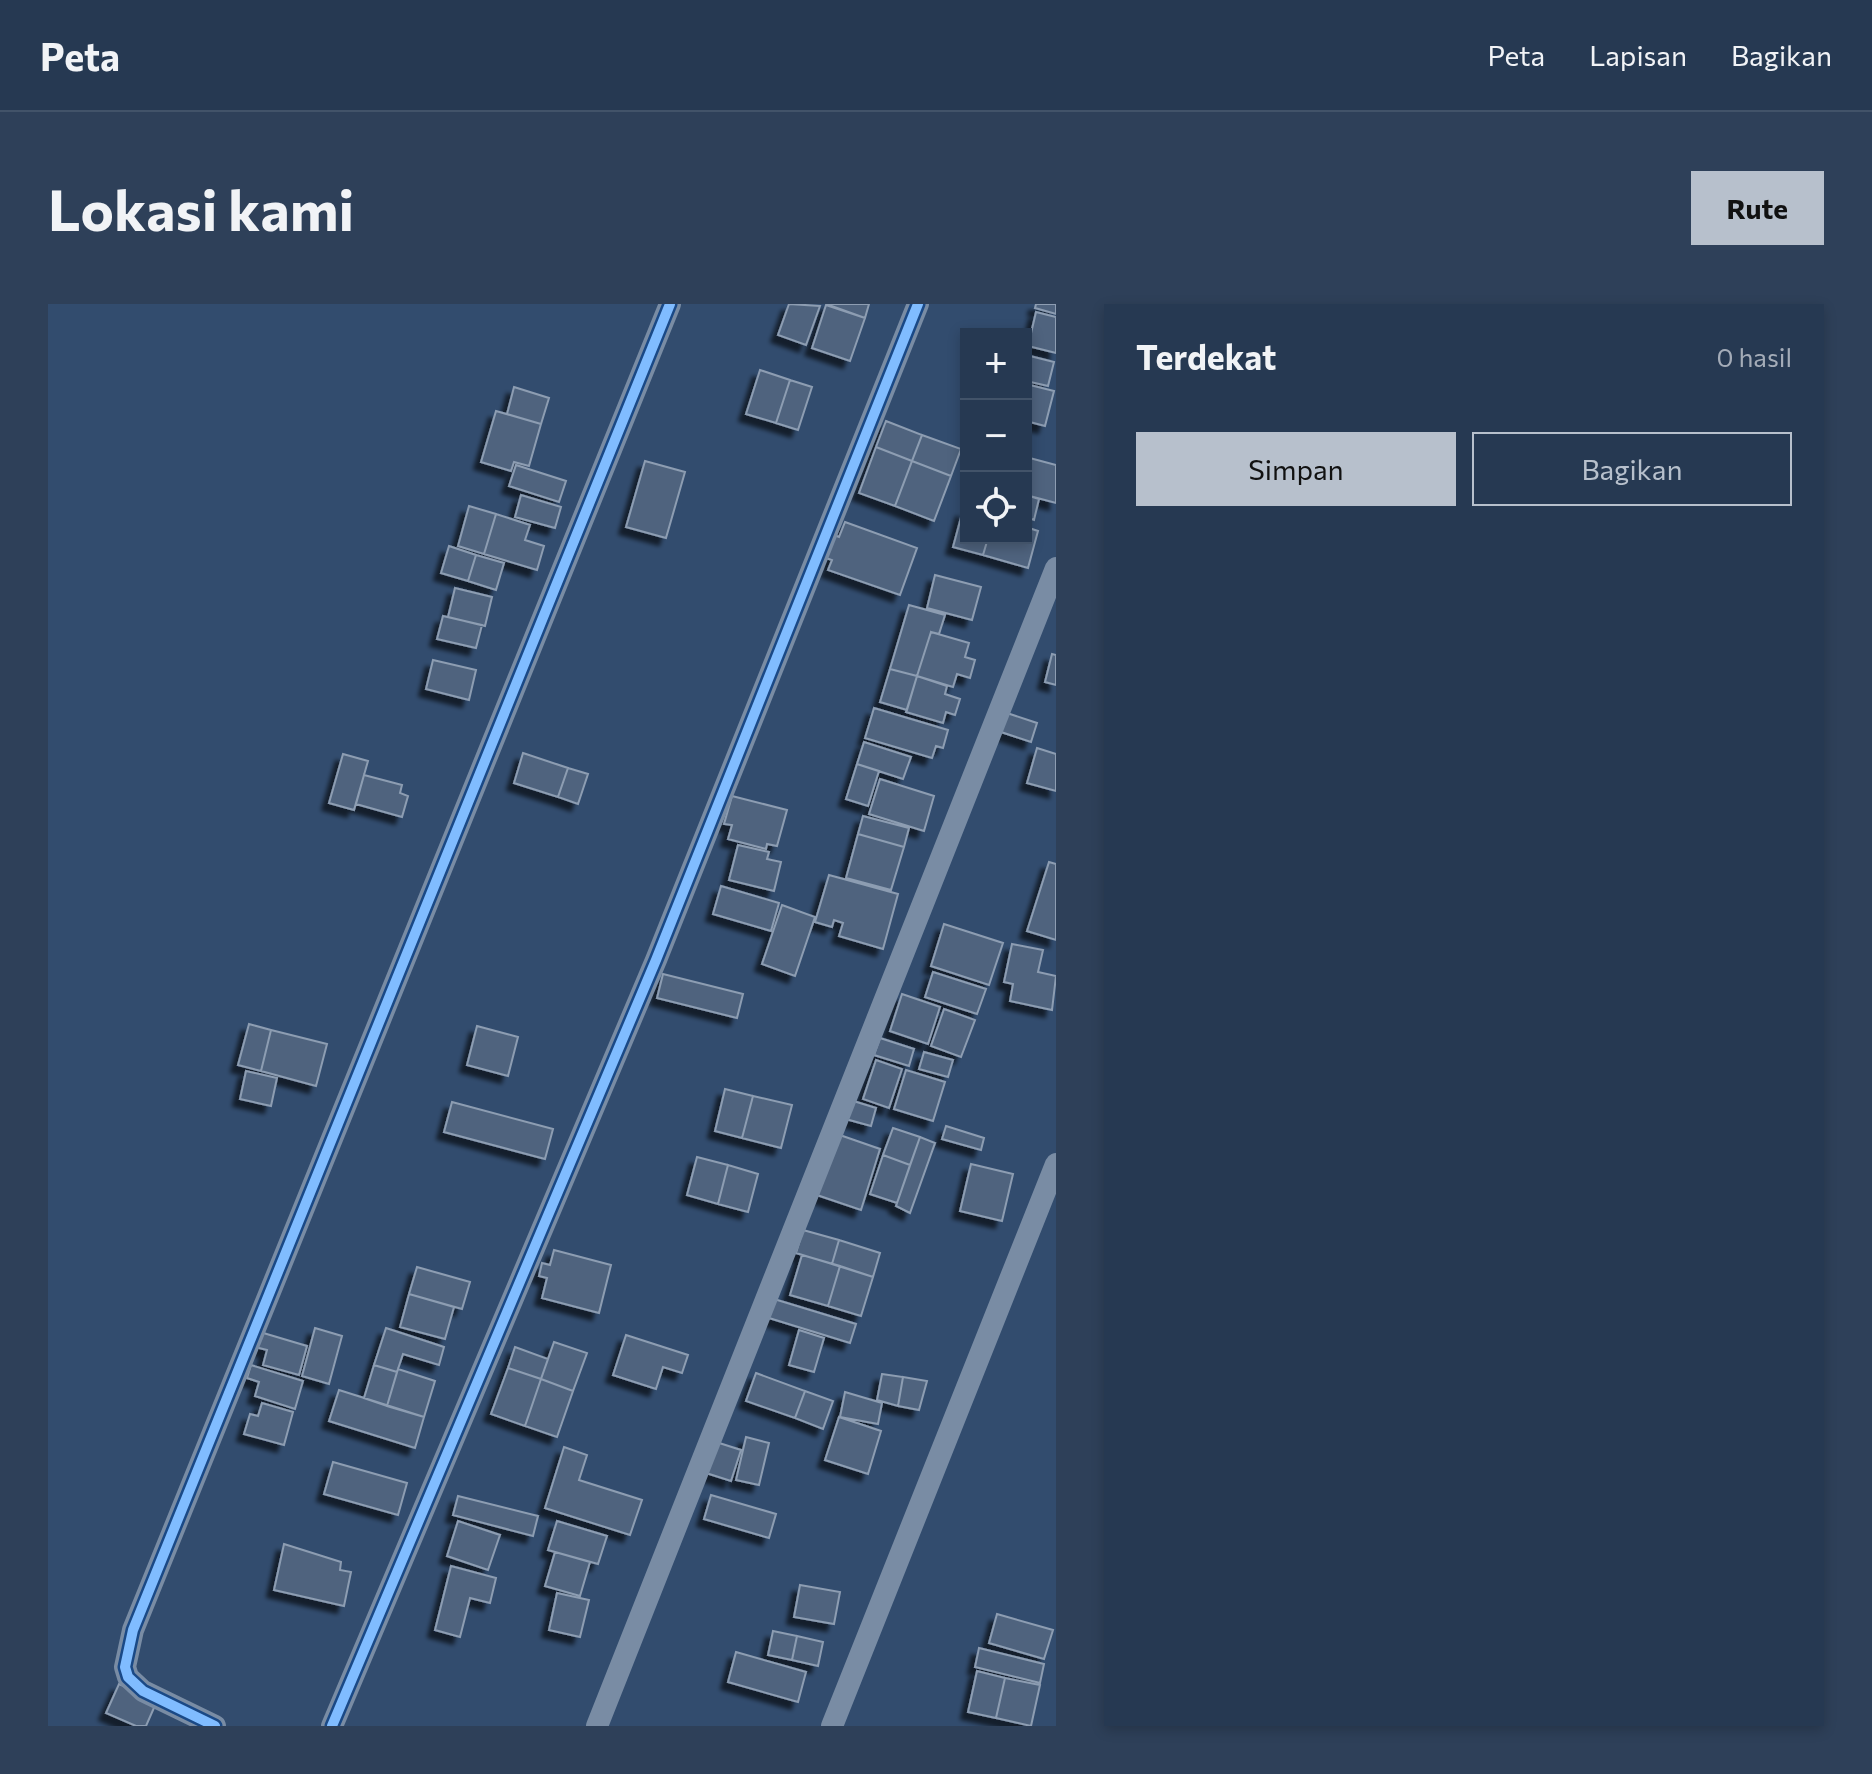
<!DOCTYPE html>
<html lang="id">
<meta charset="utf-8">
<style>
:root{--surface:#263952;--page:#2e4059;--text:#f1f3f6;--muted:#a4acb8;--line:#425369;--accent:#b7c0cc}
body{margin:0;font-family:Commissioner,sans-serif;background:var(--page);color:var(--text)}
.controls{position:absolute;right:24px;top:24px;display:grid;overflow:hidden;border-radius:0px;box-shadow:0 4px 12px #0003}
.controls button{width:72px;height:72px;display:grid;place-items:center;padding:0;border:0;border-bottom:2px solid var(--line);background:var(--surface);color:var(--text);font:40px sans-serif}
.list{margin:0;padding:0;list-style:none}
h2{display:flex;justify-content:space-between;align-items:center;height:104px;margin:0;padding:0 32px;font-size:34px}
h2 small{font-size:26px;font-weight:400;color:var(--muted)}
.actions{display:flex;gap:16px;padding:24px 32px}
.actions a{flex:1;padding:18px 0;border:2px solid var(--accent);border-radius:0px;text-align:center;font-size:28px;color:var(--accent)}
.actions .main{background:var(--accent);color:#111}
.icon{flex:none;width:44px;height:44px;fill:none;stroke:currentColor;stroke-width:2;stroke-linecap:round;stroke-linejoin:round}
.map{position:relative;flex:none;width:1008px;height:1422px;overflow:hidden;border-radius:0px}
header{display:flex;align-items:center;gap:48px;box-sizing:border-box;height:112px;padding:0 40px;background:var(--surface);border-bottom:2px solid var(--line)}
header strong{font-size:38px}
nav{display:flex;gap:44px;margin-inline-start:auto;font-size:28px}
.intro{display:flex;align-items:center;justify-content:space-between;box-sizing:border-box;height:192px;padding:0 48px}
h1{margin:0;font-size:56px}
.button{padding:20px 36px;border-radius:0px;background:var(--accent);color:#111;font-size:28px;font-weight:700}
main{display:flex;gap:48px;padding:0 48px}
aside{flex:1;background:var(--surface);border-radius:0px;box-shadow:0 4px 12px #0003}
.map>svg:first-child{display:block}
</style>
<header>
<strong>Peta</strong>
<nav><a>Peta</a><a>Lapisan</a><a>Bagikan</a></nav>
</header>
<div class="intro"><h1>Lokasi kami</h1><a class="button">Rute</a></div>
<main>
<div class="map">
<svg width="1008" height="1422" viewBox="0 0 1008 1422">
<defs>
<filter id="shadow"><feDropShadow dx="-7" dy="7" stdDeviation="2" flood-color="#0009"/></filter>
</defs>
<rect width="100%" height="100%" fill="#324c6e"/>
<!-- building -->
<path fill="#4f647e" stroke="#8d9db2" stroke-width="2" filter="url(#shadow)" d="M741 0 772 2 758 41 730 31Z
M778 0H821L817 14Z
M988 0H1008V10L987 4Z
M778 1 817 14 802 57 764 44Z
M988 8 1008 13V49L980 42Z
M978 51 1006 58 1000 82 978 77Z
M712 66 742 76 728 119 698 110Z
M742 76 764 83 750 126 728 119Z
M978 80 1006 87 997 122 978 117Z
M466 83 501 94 493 120 459 110Z
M448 107 493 120 481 162 466 158 463 167 433 158Z
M838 117 874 131 864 157 828 143Z
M874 131 913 145 903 172 864 157Z
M828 143 864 157 847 202 811 189Z
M978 153 1008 161V199L978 191Z
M597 157 637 168 618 234 578 223Z
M864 157 903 172 886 217 847 202Z
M468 161 518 177 511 198 461 182Z
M473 191 513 203 507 224 467 213Z
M978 191 991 195 986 216 978 213Z
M421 202 448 210 436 250 410 242Z
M915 206 918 207V234H940L935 251 905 243Z
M448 210 482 221 477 236 496 242 489 266 436 250Z
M797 218 869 244 852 291 780 266 784 256 778 254 786 231 791 233Z
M978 223 990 227 980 264 935 251 940 234H978Z
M401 242 428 251 420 277 393 269Z
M428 251 456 259 448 286 420 277Z
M887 271 933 283 924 316 879 304Z
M407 284 444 293 437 322 400 313Z
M861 301 897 311 891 330 883 328 869 372 842 365Z
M395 312 434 321 428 344 389 335Z
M883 328 921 339 917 353 927 356 922 374 909 370 905 383 869 372Z
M1004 350 1008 351V381L997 378Z
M385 356 428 366 421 396 378 385Z
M842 365 869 372 859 406 832 398Z
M869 372 899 382 897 390 912 395 907 411 898 408 895 419 858 408Z
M826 404 900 426 895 444 888 442 884 454 817 434Z
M956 408 989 419 983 438 950 427Z
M816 438 863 453 855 475 809 460Z
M989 444 1008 450V487L979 479Z
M475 449 520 464 510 493 466 479Z
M295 450 320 457 306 506 281 499Z
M809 460 831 467 820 502 798 495Z
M520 464 540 470 530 500 510 493Z
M316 471 354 481 352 489 360 492 354 513 308 500Z
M832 475 886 492 876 527 821 510Z
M684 492 739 506 729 542 719 540 718 545 680 535 684 521 676 520Z
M815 512 861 524 856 543 810 530Z
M810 530 856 543 843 586 798 574Z
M690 541 721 548 719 555 733 558 726 587 681 576Z
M1001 558 1008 560V636L979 627Z
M781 571 850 590 835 645 791 632 795 619 786 616 784 623 767 618Z
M673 582 731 599 723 627 665 610Z
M734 601 767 613 747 672 714 660Z
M896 620 955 639 941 681 883 662Z
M964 640 995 646 990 668 1008 672 1004 706 962 697 965 680 956 678Z
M885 668 938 685 929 710 877 693Z
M615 670 695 690 689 714 609 694Z
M854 690 892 703 880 740 842 727Z
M896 705 927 716 913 753 883 742Z
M201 720 223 726 213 767 190 761Z
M429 722 470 733 460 772 419 761Z
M223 726 279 740 268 782 213 767Z
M832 734 866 745 861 762 826 751Z
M876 748 905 756 900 773 871 765Z
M828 756 854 765 841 804 815 795Z
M858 766 897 778 885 817 846 805Z
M198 767 229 774 223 802 192 795Z
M677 785 705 792 694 834 667 827Z
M705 792 744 801 733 844 694 834Z
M799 795 828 804 823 822 794 814Z
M404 798 505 825 497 855 396 828Z
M898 822 936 834 933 846 894 835Z
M845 824 872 833 862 861 835 851Z
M786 829 832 845 813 906 766 890Z
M872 833 887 839 862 909 848 902Z
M835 851 862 861 849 899 822 890Z
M649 853 680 861 670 900 639 891Z
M923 860 965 870 954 917 912 907Z
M680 861 710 870 700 908 670 900Z
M755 926 791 936 784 960 748 949Z
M791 936 832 949 825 973 784 960Z
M506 946 563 961 551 1009 494 994 499 974 491 972 494 959 502 961Z
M754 951 792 962 780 1002 742 991Z
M792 962 825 973 813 1012 780 1002Z
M369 963 422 978 414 1005 361 990Z
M361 990 406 1003 397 1035 352 1023Z
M726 995 808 1020 802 1039 721 1014Z
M267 1024 294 1032 281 1080 254 1072Z
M338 1024 396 1043 391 1061 355 1050 349 1068 326 1061Z
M751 1026 776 1034 766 1068 741 1061Z
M212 1028 259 1042 251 1071 215 1061 219 1046 207 1043Z
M578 1031 640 1051 634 1069 615 1063 608 1085 565 1071Z
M506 1038 539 1049 525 1087 493 1075Z
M467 1043 500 1055 493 1075 460 1064Z
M203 1061 255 1077 247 1105 207 1092 211 1078 199 1074Z
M326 1061 349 1068 339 1102 316 1094Z
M460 1064 493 1075 477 1122 443 1110Z
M350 1065 387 1077 376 1113 339 1102Z
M708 1069 757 1087 747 1114 698 1097Z
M834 1070 855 1073 850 1102 829 1096Z
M855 1073 879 1077 871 1106 850 1102Z
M493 1075 525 1087 509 1133 477 1122Z
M291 1086 376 1113 367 1144 281 1117Z
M757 1087 785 1097 775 1125 747 1114Z
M797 1088 834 1099 830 1120 792 1113Z
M214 1099 245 1108 236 1141 196 1130 202 1110 210 1112Z
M791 1113 833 1127 820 1170 777 1156Z
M698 1133 721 1139 711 1181 688 1176Z
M665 1137 693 1146 683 1177 655 1168Z
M516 1143 539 1151 531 1176 594 1196 582 1231 497 1204Z
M285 1158 359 1179 350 1211 276 1190Z
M663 1191 728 1210 721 1234 656 1215Z
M410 1192 490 1212 485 1232 405 1211Z
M410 1217 452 1231 440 1266 399 1252Z
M509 1217 559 1232 550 1260 500 1246Z
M236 1240 293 1258 292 1266 303 1268 296 1302 226 1286Z
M507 1248 542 1258 532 1292 497 1282Z
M403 1262 448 1274 442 1299 422 1294 412 1333 387 1326Z
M752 1281 792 1288 786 1320 746 1313Z
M509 1289 541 1296 532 1333 501 1326Z
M949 1310 1005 1326 996 1355 941 1339Z
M725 1327 749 1332 744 1356 720 1351Z
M749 1332 775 1338 770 1362 744 1356Z
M931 1344 996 1360 992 1379 927 1363Z
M688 1348 758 1368 750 1398 680 1378Z
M929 1367 957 1374 948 1414 920 1408Z
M957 1374 992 1381 983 1422 948 1414Z
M71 1380 109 1397 98 1422H88L58 1409Z"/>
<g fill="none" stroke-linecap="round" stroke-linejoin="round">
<!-- minor -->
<path stroke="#798ca4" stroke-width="22" d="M167 1422 95 1387 80 1373 77 1363 85 1326 622 0
M284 1422 608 656 870 0
M549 1422 1008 264
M784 1422 1008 860"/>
<!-- cycleway casing -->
<g stroke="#1a4986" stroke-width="15">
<path id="cycleway" d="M167 1422 95 1387 80 1373 77 1363 85 1326 622 0
M284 1422 608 656 870 0"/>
</g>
<!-- cycleway -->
<use href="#cycleway" stroke="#80bcff" stroke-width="10"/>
</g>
</svg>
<div class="controls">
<button>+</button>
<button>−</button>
<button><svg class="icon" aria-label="locate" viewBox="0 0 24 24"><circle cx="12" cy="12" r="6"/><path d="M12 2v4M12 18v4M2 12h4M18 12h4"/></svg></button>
</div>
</div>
<aside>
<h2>Terdekat<small>0 hasil</small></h2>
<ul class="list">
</ul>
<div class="actions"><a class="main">Simpan</a><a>Bagikan</a></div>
</aside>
</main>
